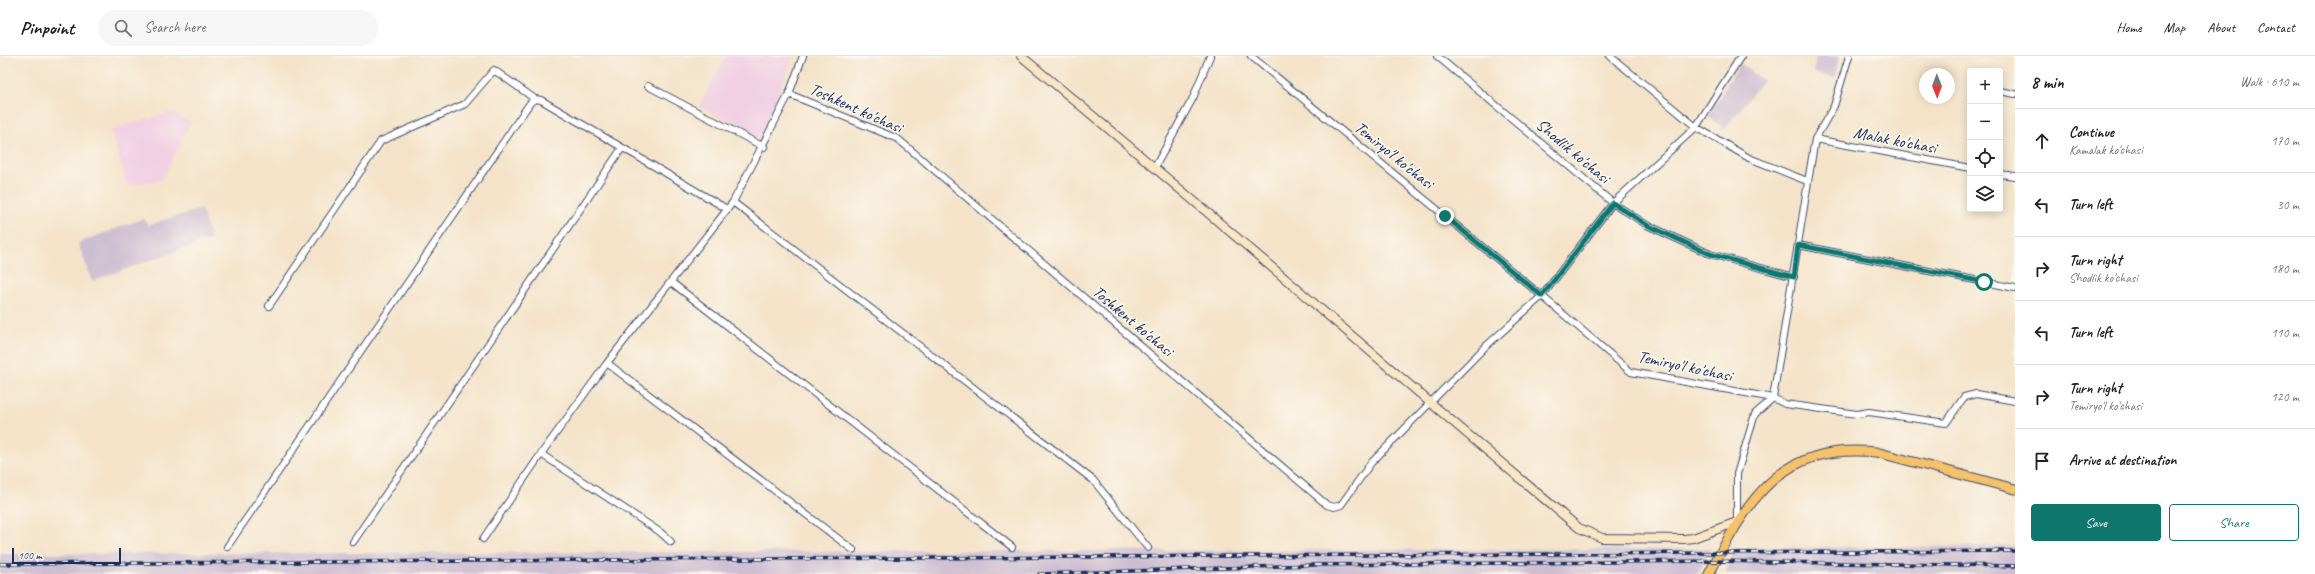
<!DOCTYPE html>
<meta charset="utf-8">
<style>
:root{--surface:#fff;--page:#f6f6f6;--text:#202124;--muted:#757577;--line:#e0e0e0;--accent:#0f766e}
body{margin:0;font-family:Caveat,sans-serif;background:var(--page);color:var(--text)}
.controls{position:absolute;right:12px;top:12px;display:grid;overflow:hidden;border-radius:4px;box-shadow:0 2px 10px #0003}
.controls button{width:36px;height:36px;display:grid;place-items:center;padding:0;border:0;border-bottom:1px solid var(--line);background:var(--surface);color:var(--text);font:20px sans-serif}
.compass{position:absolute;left:1919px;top:12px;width:36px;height:36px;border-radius:50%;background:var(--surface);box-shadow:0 2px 10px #0003;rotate:179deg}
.scale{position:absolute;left:12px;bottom:10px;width:109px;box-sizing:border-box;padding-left:4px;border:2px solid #1b2f5e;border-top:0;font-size:11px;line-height:14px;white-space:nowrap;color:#1b2f5e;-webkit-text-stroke:3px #fbf7ec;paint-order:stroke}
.stop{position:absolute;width:12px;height:12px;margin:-9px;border:3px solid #0f766e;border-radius:50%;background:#fff}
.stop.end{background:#0f766e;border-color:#fff;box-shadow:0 1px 4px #0008}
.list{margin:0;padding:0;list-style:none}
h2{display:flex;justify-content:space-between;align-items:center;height:52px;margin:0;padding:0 16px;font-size:17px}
h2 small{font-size:13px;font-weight:400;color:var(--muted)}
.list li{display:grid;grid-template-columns:26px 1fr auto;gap:12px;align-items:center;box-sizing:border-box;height:64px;padding:0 16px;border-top:1px solid var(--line)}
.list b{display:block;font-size:15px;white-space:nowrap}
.list p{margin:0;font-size:13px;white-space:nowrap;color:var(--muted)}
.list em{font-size:13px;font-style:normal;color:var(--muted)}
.actions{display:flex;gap:8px;padding:12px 16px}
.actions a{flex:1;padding:9px 0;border:1px solid var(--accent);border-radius:4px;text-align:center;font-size:14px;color:var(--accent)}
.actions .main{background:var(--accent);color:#fff}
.icon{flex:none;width:22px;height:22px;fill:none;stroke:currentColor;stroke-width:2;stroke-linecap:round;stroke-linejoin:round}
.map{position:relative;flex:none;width:2015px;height:518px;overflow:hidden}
header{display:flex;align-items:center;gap:24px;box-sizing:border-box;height:56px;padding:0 20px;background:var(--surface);border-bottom:1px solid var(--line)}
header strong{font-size:19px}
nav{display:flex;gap:22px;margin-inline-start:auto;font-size:14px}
.search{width:280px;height:36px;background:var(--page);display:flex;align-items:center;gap:10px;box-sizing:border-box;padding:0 14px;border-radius:22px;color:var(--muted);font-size:15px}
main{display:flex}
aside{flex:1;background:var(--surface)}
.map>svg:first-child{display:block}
</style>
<header>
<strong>Pinpoint</strong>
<div class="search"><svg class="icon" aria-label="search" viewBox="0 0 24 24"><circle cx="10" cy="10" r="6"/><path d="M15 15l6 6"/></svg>Search here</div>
<nav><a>Home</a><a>Map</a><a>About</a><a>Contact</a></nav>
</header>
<main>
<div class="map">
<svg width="2015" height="518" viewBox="0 0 2015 518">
<rect width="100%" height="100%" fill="#fbf7ec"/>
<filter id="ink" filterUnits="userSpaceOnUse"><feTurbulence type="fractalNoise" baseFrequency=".025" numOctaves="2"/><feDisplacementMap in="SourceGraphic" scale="8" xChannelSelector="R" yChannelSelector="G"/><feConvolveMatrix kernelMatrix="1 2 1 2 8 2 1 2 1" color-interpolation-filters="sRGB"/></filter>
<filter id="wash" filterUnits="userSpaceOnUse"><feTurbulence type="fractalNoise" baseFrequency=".012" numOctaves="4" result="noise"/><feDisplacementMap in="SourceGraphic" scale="16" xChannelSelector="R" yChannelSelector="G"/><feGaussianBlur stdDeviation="0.9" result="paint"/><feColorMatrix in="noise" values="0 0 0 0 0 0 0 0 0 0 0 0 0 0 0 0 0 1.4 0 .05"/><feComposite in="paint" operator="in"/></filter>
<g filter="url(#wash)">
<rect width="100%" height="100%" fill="#f4e3c9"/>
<!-- built -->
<path fill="#f1d0e4" d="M726 0 793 1 761 82 699 50Z
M171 56 191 66 162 124 127 129 111 74Z"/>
<!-- industrial -->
<path fill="#cebed1" d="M1816 0H1839L1835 22 1813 17Z
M1740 7 1763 24 1725 73 1708 60Z
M201 153 211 183 92 225 78 187 144 162 148 169Z
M2015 490V518H1725L1735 492Z
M1711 493 1698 518H0V498Z"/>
</g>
<g filter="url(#ink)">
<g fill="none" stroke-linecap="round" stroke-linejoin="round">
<!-- street casing -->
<g stroke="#3c4a6e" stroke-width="8">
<path id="street" d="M1251 0 1542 240 1631 316 1773 342 1785 348 1857 358 1869 356 1946 367 1964 341 1976 338 2015 345
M1437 0 1613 147 1647 169 1710 198 1794 221
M1610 0 1696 71 1749 102 1807 125
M648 30 764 91
M2000 35 2015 38
M789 38 898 83 1327 449 1334 451 1341 449 1371 407 1485 291 1542 240 1613 147 1696 71 1741 0
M1815 83 1970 112
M1155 111 1193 42 1210 0
M2000 118 2015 120
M733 146 1093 424 1148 492
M1798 189 2015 232
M671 226 1012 491
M269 250 381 85 465 48 494 14 535 43
M607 307 853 494
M541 398 660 476 671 486
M1737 466V418L1755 358 1773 342 1815 83 1834 50 1849 0
M483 483 541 398 607 307 733 146 789 38 803 0
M353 486 622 92
M227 491 530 47 535 43 541 44 727 153"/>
</g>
<!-- secondary casing -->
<g stroke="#3c4a6e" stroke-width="10">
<path id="secondary" d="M1021 0C1209 155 1392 316 1579 472L1602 482 1684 483 1693 482 1737 466"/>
</g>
<!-- primary casing -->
<g stroke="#3c4a6e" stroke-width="11">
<path id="primary" d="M1709 518C1749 443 1779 387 1876 396L2015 433"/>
</g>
<!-- street -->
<use href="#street" stroke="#fff" stroke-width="6"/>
<!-- secondary -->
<use href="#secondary" stroke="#fbe6c4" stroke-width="8"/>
<!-- primary -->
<use href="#primary" stroke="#f5c16b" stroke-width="9"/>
<!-- rail casing -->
<g stroke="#1b2f5e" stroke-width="3.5">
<path id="rail" d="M0 508 2015 495
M1039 518 1313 509 1716 505 2015 510"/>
</g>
<!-- rail -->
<use href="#rail" stroke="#fbf7ec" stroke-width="2" stroke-dasharray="6" stroke-linecap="butt"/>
</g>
</g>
<g fill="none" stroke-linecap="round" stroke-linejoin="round" filter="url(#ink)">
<!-- route -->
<path stroke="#0f766e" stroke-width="5" d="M1445 160 1542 240 1613 147 1647 169 1710 198 1794 221 1798 189 1984 226"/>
</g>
<g text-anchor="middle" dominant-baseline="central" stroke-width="3.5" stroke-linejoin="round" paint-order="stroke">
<!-- street labels -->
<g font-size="17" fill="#1b2f5e" stroke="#fbf7ec">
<text transform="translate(856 52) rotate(24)">Toshkent ko'chasi</text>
<text transform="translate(1895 84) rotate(11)">Malak ko'chasi</text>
<text transform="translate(1573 95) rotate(40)">Shodlik ko'chasi</text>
<text transform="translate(1394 99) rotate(39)">Temiryo'l ko'chasi</text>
<text transform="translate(1133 265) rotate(40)">Toshkent ko'chasi</text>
<text transform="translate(1685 310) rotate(12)">Temiryo'l ko'chasi</text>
</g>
</g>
</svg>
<div class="controls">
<button>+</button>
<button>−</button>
<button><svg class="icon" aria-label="locate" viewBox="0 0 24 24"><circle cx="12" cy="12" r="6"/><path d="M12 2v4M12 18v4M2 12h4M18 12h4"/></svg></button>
<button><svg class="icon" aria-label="layers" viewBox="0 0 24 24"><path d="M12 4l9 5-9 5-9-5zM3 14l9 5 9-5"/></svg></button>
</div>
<svg class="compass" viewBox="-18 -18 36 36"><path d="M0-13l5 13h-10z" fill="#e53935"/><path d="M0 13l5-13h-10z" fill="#757577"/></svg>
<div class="scale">100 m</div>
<div class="stop" style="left:1984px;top:226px"></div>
<div class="stop end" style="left:1445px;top:160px"></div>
</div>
<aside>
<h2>8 min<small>Walk · 610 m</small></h2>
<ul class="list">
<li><svg class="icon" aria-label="ahead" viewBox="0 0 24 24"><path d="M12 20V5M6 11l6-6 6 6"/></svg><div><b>Continue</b><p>Kamalak ko'chasi</p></div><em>170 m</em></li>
<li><svg class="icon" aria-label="left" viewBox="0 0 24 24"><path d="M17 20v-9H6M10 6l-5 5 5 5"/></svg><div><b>Turn left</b></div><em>30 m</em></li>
<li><svg class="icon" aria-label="right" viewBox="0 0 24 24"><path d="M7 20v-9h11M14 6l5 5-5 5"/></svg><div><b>Turn right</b><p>Shodlik ko'chasi</p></div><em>180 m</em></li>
<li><svg class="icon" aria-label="left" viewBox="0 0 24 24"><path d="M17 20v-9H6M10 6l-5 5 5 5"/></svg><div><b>Turn left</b></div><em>110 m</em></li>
<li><svg class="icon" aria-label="right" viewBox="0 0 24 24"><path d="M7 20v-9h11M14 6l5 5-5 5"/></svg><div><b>Turn right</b><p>Temiryo'l ko'chasi</p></div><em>120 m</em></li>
<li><svg class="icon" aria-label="arrive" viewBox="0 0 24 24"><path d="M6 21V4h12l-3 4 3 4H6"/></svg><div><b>Arrive at destination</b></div></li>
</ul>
<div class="actions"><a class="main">Save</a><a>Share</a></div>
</aside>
</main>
